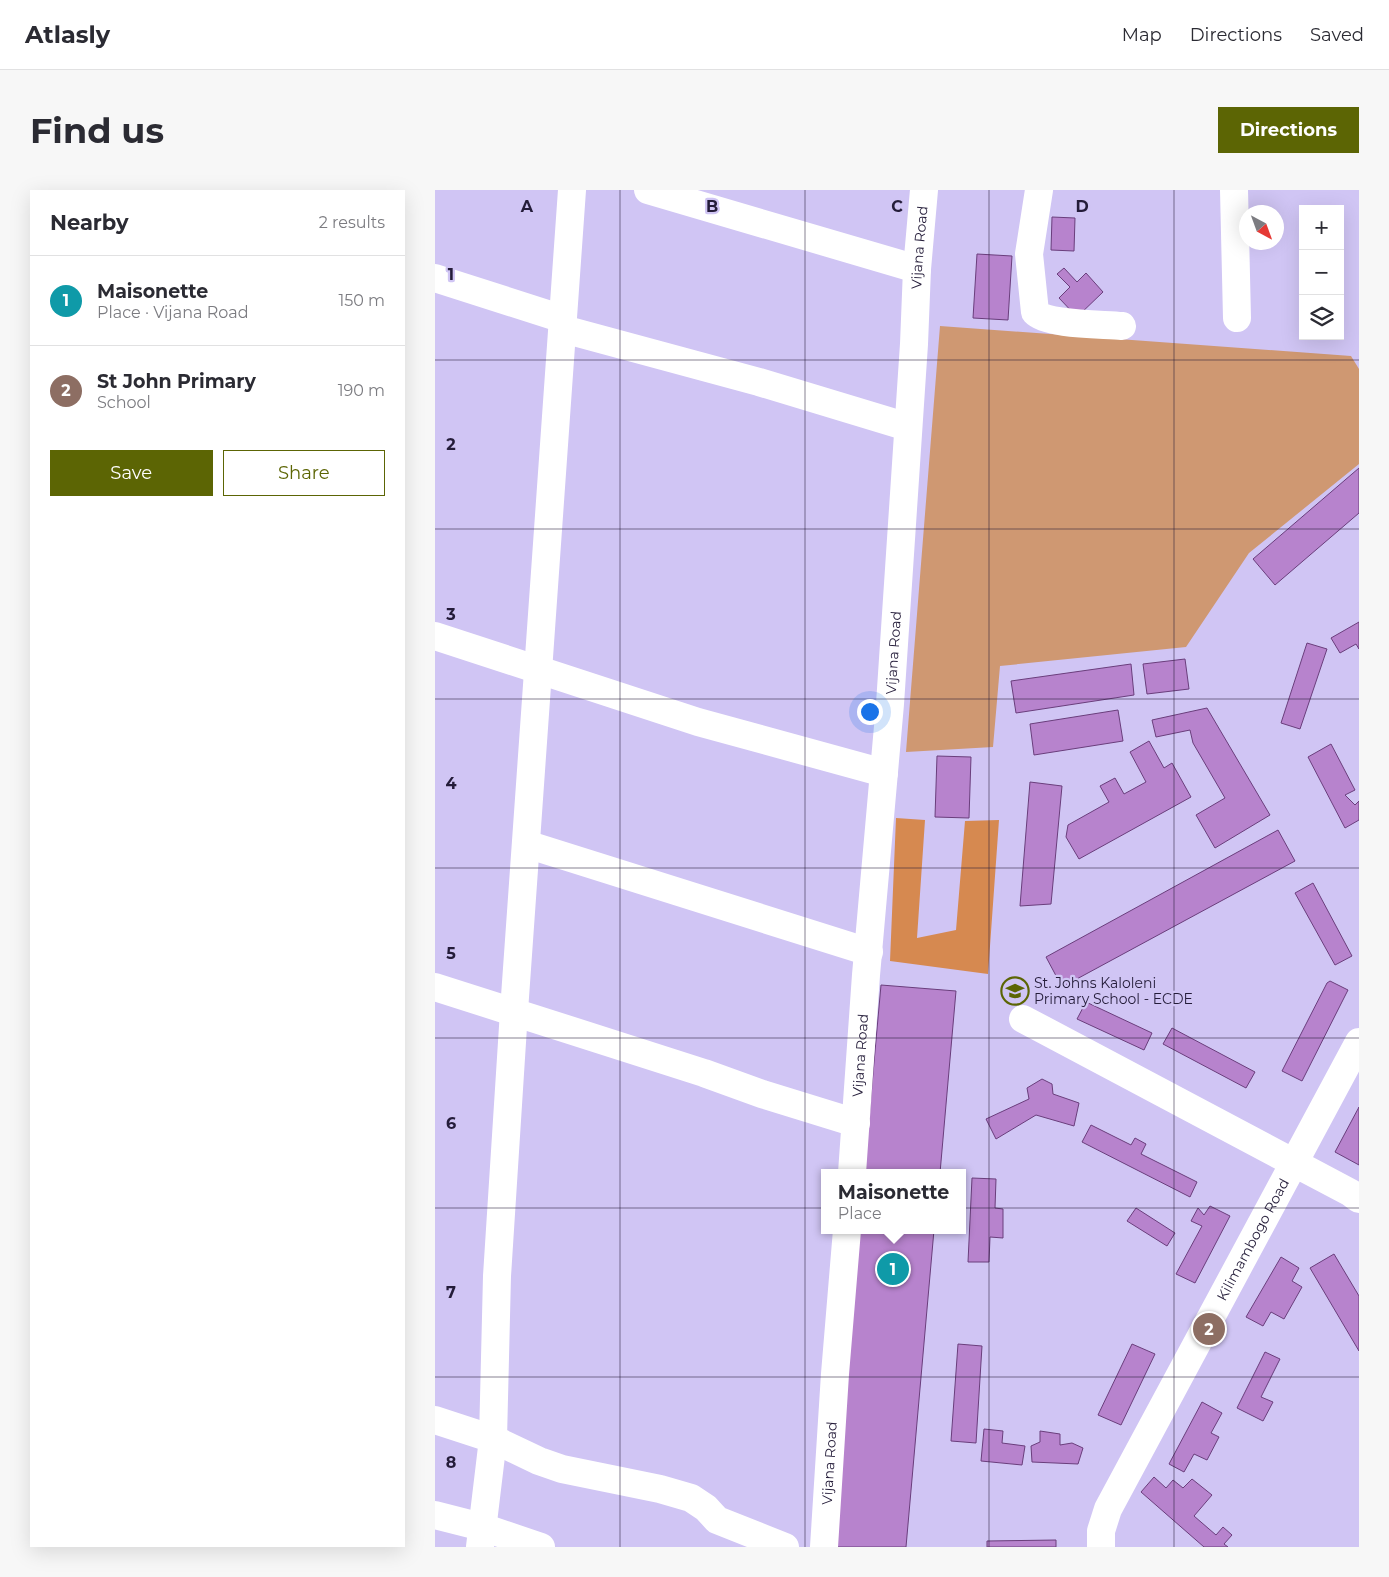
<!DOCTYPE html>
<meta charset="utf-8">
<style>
:root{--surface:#fff;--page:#f7f7f7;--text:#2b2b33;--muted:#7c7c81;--line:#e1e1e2;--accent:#5c6504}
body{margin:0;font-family:Montserrat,sans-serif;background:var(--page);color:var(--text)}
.controls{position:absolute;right:15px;top:15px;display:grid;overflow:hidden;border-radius:0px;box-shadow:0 5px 20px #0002}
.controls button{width:45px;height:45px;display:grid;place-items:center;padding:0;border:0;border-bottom:1px solid var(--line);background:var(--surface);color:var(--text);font:25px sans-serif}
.compass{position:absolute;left:804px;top:15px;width:45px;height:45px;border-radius:50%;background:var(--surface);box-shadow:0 5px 20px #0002;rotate:139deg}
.you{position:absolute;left:434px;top:521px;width:18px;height:18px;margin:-12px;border:4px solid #fff;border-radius:50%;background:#1a73e8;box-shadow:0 0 0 8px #1a73e833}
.badge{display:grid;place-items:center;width:32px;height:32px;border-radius:50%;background:var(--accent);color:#fff;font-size:16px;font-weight:700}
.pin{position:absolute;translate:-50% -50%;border:2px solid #fff;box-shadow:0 1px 5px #0006}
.popup{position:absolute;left:386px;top:979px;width:145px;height:65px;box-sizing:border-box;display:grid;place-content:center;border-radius:0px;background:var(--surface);filter:drop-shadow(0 1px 4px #0005);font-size:16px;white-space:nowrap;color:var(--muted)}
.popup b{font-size:19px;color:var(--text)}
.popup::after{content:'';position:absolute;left:50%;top:100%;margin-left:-10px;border:10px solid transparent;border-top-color:var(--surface)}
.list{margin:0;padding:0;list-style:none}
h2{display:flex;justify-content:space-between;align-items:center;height:65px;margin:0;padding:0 20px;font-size:21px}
h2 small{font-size:16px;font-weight:400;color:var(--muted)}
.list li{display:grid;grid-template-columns:32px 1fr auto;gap:15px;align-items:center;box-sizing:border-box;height:90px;padding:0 20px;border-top:1px solid var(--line)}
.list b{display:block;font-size:19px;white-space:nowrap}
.list p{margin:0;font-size:16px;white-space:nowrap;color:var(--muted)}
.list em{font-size:16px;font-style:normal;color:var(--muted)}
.actions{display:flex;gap:10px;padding:15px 20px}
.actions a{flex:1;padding:11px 0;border:1px solid var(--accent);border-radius:0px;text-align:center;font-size:18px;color:var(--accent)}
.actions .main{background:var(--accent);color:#fff}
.icon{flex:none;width:28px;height:28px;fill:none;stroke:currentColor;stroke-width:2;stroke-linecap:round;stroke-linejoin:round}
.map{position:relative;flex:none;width:924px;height:1357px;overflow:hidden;border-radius:0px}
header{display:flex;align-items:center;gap:30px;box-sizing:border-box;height:70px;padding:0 25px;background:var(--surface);border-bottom:1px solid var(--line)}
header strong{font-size:24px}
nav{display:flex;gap:28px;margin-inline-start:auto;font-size:18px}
.intro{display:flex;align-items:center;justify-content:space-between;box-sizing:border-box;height:120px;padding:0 30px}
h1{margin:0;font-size:35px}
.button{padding:12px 22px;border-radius:0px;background:var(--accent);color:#fff;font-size:18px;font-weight:700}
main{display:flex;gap:30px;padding:0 30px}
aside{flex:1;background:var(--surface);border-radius:0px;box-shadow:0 5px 20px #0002}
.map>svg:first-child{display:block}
</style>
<header>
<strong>Atlasly</strong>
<nav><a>Map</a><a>Directions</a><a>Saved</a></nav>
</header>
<div class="intro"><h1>Find us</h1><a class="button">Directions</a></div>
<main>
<aside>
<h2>Nearby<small>2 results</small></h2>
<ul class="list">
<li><span class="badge" style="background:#0f9aa8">1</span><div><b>Maisonette</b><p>Place · Vijana Road</p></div><em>150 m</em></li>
<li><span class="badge" style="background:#8d6e63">2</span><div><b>St John Primary</b><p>School</p></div><em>190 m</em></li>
</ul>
<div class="actions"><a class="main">Save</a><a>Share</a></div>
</aside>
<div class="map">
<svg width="924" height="1357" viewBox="0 0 924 1357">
<rect width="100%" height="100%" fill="#d0c5f4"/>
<!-- green -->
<path fill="#cf9872" d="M505 136 916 166 924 179V274L814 363 751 457 565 476 558 557 471 562Z"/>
<!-- forest -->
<path fill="#d68950" d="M461 628 490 630 482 748 521 740 530 631 564 630 553 784 455 771Z"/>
<!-- building -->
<path fill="#b783cd" stroke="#6a3e7c" d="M617 27 640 28 639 61 616 60Z
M542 64 577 66 573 130 538 128Z
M629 78 642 92 651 83 668 102 642 127 624 108 635 97 622 84Z
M924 278V323L840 395 818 369Z
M924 432V459L921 454 905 463 896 448Z
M872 453 892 459 865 539 846 533Z
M750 469 754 499 712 504 708 474Z
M696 474 699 505 581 523 576 491Z
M772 518 835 625 780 658 761 625 790 608 758 553 755 540 721 547 717 530Z
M683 520 688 551 599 565 595 534Z
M714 551 729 578 737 573 756 607 644 669 631 647 633 635 674 612 665 596 680 588 689 604 711 592 695 562Z
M896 554 920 600 910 605 920 615 924 611V630L910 638 873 567Z
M502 566 536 567 534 628 500 627Z
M595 592 627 596 616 714 585 716Z
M843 640 860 671 627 797 611 767Z
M878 693 917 766 900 775 860 703Z
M895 791 913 800 867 891 847 881 892 793Z
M446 795 521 801 505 983H429Z
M651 812 717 843 709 860 642 829Z
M737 838 820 882 811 898 728 854Z
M607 889 617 894 618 904 644 913 639 936 601 925 561 949 551 929 594 909 592 898Z
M924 917V975L900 962Z
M656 935 696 955 700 948 711 954 706 964 762 992 755 1007 647 952Z
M537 988 561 989 560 1018 568 1019V1048L555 1047 554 1072H533Z
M775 1016 795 1026 760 1093 741 1084 767 1036 756 1031 763 1018 769 1025Z
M701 1018 740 1043 732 1056 692 1031Z
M424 1040H499L471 1357H396Z
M899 1064 924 1106V1161L875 1078Z
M846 1067 864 1078 857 1091 867 1097 849 1129 836 1122 828 1136 811 1127Z
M523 1154 547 1156 541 1253 516 1251Z
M697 1154 720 1164 686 1235 663 1225Z
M830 1162 845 1169 826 1207 838 1212 828 1231 802 1218Z
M767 1212 787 1223 776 1243 784 1247 772 1270 759 1264 749 1282 734 1274Z
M549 1239 568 1241 567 1253 590 1256 587 1275 546 1271Z
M605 1241 625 1244V1255L637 1253 648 1258 643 1274 597 1272 596 1256 605 1252Z
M719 1287 731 1298 738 1290 748 1298 757 1289 777 1305 759 1326 781 1345 788 1337 797 1345 789 1354 793 1357H769L706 1302Z
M621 1350V1357H552V1351Z"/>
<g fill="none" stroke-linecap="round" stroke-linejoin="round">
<!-- minor -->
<g stroke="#fff" stroke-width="28">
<path d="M213 0 482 79"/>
<path d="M604 0 594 64 600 122C612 135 667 134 687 136"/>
<path d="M799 0 802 128"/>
<path d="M0 88 128 129"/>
<path d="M128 139 324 192 473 237"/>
<path d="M0 446 263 532 449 583"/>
<path d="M91 654 434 762"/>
<path d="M0 797 269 883 327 904 421 933"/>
<path d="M588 829 916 1003 924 1009"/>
<path id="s1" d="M417 983 431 785 455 514 479 154 482 79 489 0"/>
<path d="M0 1230 58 1249 104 1271 127 1279 225 1299 256 1308 271 1318 282 1330 350 1357"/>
<path d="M0 1325 47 1337 106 1357"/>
<path d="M45 1357 58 1249 62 1086 79 821 137 0"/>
<path id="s2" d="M389 1357 400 1184 412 1040"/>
<path id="s3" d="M666 1357V1341L673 1319 924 852"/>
</g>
</g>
<!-- grid -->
<path fill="none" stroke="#241c39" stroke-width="1" stroke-opacity="0.55" d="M185 0V1357M370 0V1357M554 0V1357M739 0V1357M0 170H924M0 339H924M0 509H924M0 678H924M0 848H924M0 1018H924M0 1187H924"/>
<!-- icons -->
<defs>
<g id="school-ring" transform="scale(1.4375)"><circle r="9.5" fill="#d0c5f4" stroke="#5c6504" stroke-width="1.5"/><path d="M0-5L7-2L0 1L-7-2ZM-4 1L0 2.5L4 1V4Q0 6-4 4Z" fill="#5c6504"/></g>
</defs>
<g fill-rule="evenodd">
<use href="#school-ring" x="580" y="801"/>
</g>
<g text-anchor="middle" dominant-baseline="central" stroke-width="4.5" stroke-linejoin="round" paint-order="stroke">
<!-- street labels -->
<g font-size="14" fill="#241c39" stroke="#d0c5f4">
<text stroke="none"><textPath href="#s1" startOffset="928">Vijana Road</textPath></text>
<text stroke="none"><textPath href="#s1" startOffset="522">Vijana Road</textPath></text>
<text stroke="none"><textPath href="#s1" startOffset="118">Vijana Road</textPath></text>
<text stroke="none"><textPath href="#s3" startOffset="345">Kilimambogo Road</textPath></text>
<text stroke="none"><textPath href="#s2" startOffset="84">Vijana Road</textPath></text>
</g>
<!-- poi labels -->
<g font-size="14" fill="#241c39" stroke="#d0c5f4" text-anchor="start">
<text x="599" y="793">St. Johns Kaloleni<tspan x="599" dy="16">Primary School - ECDE</tspan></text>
</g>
</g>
<g font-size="16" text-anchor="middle" font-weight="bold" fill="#241c39" stroke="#d0c5f4" stroke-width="4.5" stroke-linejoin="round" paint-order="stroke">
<text x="92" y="22">A</text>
<text x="277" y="22">B</text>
<text x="462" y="22">C</text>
<text x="647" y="22">D</text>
<text x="16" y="90">1</text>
<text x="16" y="260">2</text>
<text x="16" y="430">3</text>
<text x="16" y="599">4</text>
<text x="16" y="769">5</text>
<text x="16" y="939">6</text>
<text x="16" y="1108">7</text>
<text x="16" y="1278">8</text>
</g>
</svg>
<div class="controls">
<button>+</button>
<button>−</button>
<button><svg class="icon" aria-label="layers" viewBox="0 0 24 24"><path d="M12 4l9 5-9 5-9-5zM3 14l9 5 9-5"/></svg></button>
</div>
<svg class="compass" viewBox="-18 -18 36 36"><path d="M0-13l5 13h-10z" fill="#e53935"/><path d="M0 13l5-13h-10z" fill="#7c7c81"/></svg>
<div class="you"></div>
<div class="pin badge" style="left:458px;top:1079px;background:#0f9aa8">1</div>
<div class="popup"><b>Maisonette</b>Place</div>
<div class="pin badge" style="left:774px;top:1139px;background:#8d6e63">2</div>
</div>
</main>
